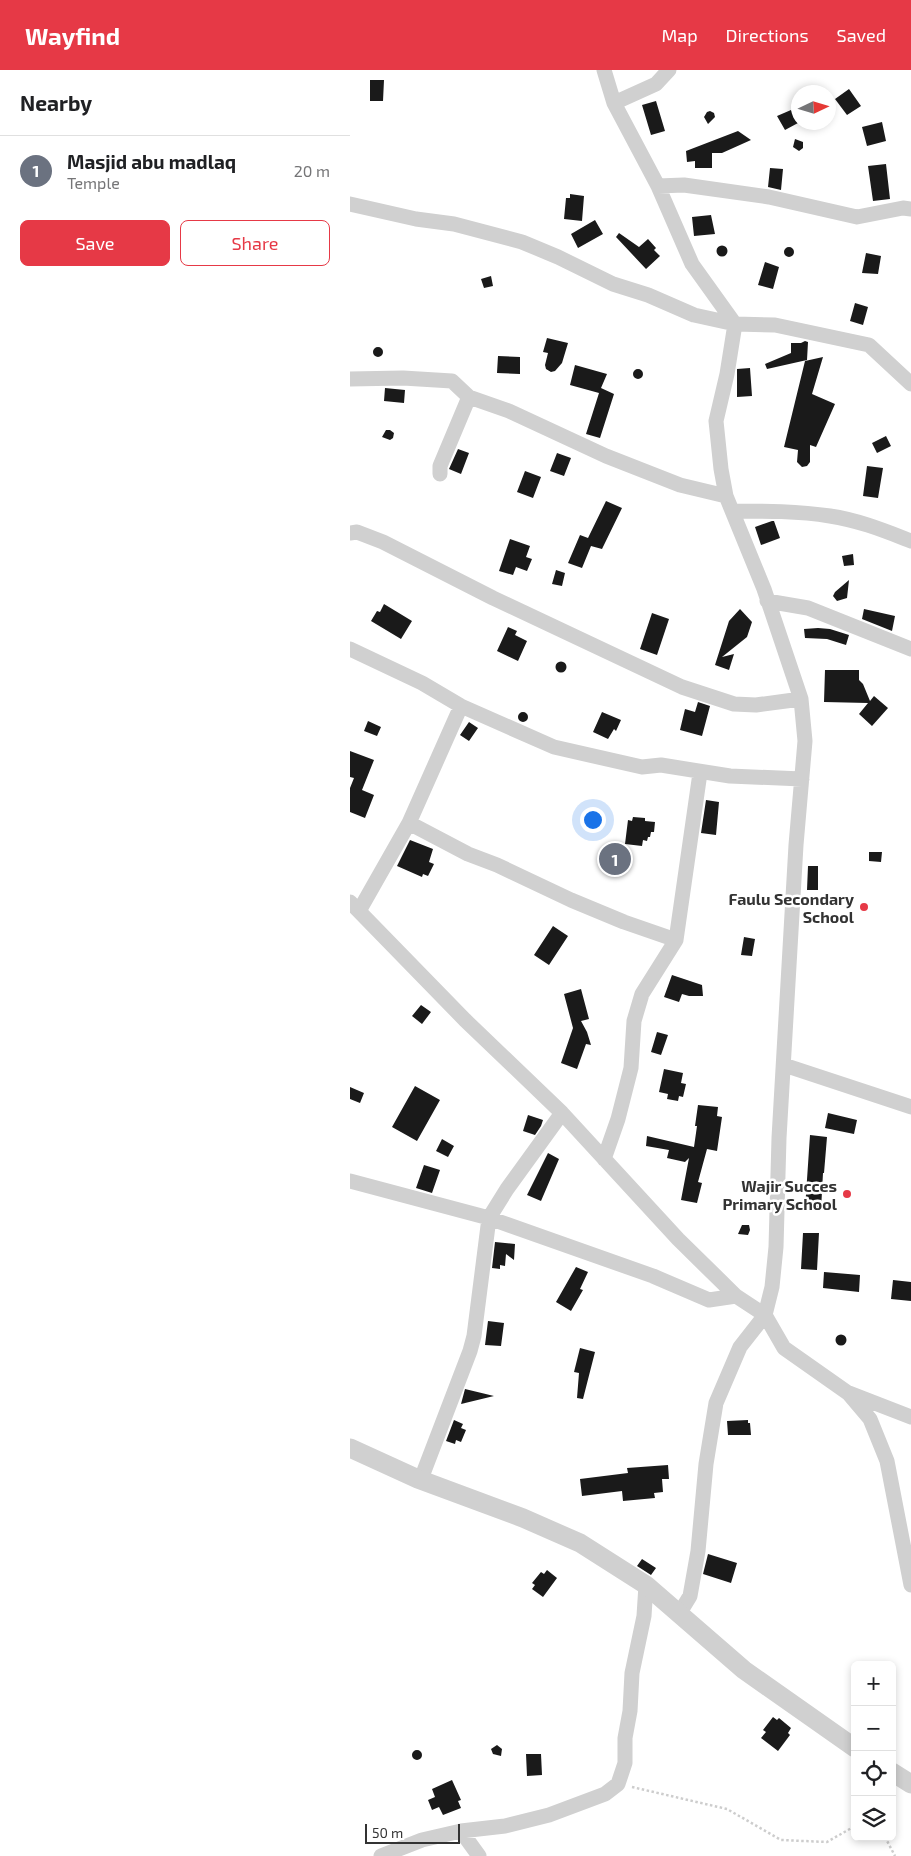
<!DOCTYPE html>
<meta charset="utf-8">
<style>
:root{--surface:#fff;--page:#f2f2f2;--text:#202124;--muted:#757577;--line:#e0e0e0;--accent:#e63946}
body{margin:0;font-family:"Exo 2",sans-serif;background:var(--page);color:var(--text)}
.controls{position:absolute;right:15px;bottom:15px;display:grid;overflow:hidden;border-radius:8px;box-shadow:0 2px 8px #0003}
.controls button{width:45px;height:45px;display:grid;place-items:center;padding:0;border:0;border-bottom:1px solid var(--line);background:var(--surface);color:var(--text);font:25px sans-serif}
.compass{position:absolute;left:441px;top:15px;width:45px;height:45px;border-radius:50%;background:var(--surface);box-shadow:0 2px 8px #0003;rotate:86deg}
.scale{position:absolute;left:15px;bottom:12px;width:95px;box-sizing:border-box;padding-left:5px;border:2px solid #333;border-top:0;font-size:14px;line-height:18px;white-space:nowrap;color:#333;-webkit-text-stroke:4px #fff;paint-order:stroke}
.you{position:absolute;left:242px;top:749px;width:18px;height:18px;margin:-12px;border:4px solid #fff;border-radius:50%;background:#1a73e8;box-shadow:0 0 0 8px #1a73e833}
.badge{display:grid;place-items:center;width:32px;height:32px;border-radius:50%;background:var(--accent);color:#fff;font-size:16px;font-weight:700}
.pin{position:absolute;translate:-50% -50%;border:2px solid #fff;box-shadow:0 1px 5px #0006}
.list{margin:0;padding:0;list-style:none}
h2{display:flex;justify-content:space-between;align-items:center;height:65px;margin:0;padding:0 20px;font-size:21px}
h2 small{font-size:16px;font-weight:400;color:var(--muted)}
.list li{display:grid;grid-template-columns:32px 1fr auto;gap:15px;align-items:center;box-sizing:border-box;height:70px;padding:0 20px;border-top:1px solid var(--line)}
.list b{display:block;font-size:19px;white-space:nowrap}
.list p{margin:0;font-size:16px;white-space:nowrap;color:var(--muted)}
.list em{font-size:16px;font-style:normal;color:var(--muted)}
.actions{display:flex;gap:10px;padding:15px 20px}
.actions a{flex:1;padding:11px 0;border:1px solid var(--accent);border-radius:8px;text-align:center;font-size:18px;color:var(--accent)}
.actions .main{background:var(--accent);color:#fff}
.icon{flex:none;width:28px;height:28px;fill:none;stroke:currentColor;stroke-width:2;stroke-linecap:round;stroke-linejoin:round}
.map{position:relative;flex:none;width:561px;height:1786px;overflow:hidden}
header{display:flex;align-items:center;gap:30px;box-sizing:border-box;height:70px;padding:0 25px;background:var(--accent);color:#fff}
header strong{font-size:24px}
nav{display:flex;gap:28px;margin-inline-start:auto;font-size:18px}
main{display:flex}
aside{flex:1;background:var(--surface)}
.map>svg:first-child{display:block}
</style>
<header>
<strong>Wayfind</strong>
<nav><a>Map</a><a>Directions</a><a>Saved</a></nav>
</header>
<main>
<aside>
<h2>Nearby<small></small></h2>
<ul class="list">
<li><span class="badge" style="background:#6b7280">1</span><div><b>Masjid abu madlaq</b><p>Temple</p></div><em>20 m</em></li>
</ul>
<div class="actions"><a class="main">Save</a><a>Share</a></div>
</aside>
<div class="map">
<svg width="561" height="1786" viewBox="0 0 561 1786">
<rect width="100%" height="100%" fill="#fff"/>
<!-- building -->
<path fill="#1a1a1a" d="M20 10H34L33 31H20Z
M499 19 511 36 497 45 485 29Z
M306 31 315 61 301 65 292 35Z
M441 40 448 53 435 60 427 46Z
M360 41 364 43 365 47 358 54 354 47 357 42Z
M532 52 536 71 517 76 512 57Z
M388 61 401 70 372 83H362V98H345V91L337 92 336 81Z
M445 69 453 72V78L449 81 443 77Z
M536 94 540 129 523 131 518 96Z
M420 98 433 99 431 120 418 117Z
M220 124 234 126 232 151 214 149 216 128H220Z
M361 145 365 164 344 166 342 147Z
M245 150 253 164 228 178 221 164Z
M269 163 289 177 298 169 306 178 304 180 310 186 296 199 266 167Z
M366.5 181a5.5 5.5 0 1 1 11 0a5.5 5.5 0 1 1-11 0Z
M434 182a5 5 0 1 1 10 0a5 5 0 1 1-10 0Z
M516 183 531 186 528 204 512 203Z
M415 192 429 197 423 219 408 215Z
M141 206 143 216 134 218 131 209Z
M505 233 518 237 513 255 500 251Z
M197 268 218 273 212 293 205 301 201 302 196 299 195 295 198 283 193 282Z
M455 271 458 272 457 290 417 299 415 294 441 283V273H451Z
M23 282a5 5 0 1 1 10 0a5 5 0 1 1-10 0Z
M148 286 170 287V304L147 303Z
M473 287 462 324 485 334 466 377 460 375V392L457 396 452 397 447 392 448 380 434 377 455 291Z
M225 295 257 304 251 318 264 324 250 368 236 364 249 323 220 315Z
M400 298 402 326 387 327V299Z
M283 304a5 5 0 1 1 10 0a5 5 0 1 1-10 0Z
M35 318 55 320 54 333 34 331Z
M36 360H40L44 363 43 368 40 370 32 367Z
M536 366 541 376 527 383 522 373Z
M108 379 119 383 111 404 99 399Z
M207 383 221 388 214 406 200 401Z
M517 396 533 398 528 428 513 426Z
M175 401 191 407 183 428 167 422Z
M256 431 272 438 252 479 241 476 232 498 218 493 230 465 238 468Z
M422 451H424L430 468 411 475 405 457Z
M160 469 180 476 176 487 182 489 177 501 166 497 163 505 149 501Z
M503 484 504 495 494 496 492 486Z
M206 500 215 503 212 516 202 514Z
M499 510 497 528 487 531 483 526 485 522Z
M34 534 62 551 51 569 21 551 27 541 30 542Z
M390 539 402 552 397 567 372 587 384 584 379 600 365 595 379 551Z
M514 539 545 546 542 561 512 549Z
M302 543 319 549 307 585 290 579Z
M158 557 167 561 165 565 177 571 168 591 147 581Z
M468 558 480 559 499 565 496 575 477 569 455 568 454 559Z
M205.5 597a5.5 5.5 0 1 1 11 0a5.5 5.5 0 1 1-11 0Z
M475 600H509V610L513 614 520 631 524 626 538 638 522 656 509 644 518 633 474 632Z
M348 632 360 636 352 666 330 660 335 639 345 642Z
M168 647a5 5 0 1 1 10 0a5 5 0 1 1-10 0Z
M252 642 271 650 266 661 264 659 258 669 243 662Z
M18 651 31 657 27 666 14 661Z
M119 652 128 658 119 671 110 665Z
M0 681 24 690 12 720 24 725 15 748 0 742V718L4 708 0 707Z
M356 730 369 732 366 765 351 763Z
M283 747 295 748V751L305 752 304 762H301L300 767H298L297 771 293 770 292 776 275 774 278 750 282 751Z
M60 770 83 779 79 792 84 794 78 806 73 804 72 807 47 796Z
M519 782H532L531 792 519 791Z
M458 796H468V820H457Z
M203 856 218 866 199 895 184 885Z
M394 867 405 869 402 886 391 885Z
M322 905 352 915 353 926H339L332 924 329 932 314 927Z
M231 919 239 949 231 951 237 962 241 975 236 974 227 999 211 993 223 958 214 924Z
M71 935 81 942 72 954 62 946Z
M307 962 318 965 311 985 301 982Z
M314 999 333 1003 331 1013 336 1014 333 1027 329 1026 328 1031 317 1029 318 1024 309 1022Z
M65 1016 90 1030 67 1071 42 1057Z
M0 1017 14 1023 10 1033 0 1029Z
M348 1035 368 1037 367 1046 372 1047 367 1081 357 1079 348 1112 352 1113 347 1133 331 1130 339 1088 335 1092 317 1088 319 1080 296 1076 297 1066 344 1077 347 1056H345Z
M478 1043 507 1050 504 1064 475 1058Z
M178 1045 193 1050 191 1056 185 1065 173 1061Z
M460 1065 477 1067 474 1103H473L471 1140 455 1139Z
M92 1069 104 1076 98 1087 86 1081Z
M198 1083 209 1089 191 1131 177 1125Z
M74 1095 90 1100 82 1123 66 1118Z
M392 1155H399L400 1160 398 1165 388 1164Z
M453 1163H469L467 1200 451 1199Z
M145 1172 165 1174 164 1190 156 1184 155 1196 150 1195V1199L142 1198Z
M226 1197 238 1202 230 1219 233 1220 221 1241 206 1232Z
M474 1202 510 1205 509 1222 473 1218Z
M543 1210 561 1212V1231L541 1229Z
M138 1251 154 1253 151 1276 135 1275Z
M485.5 1270a5.5 5.5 0 1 1 11 0a5.5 5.5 0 1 1-11 0Z
M230 1278 245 1282 233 1329 227 1328 229 1303 224 1302Z
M115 1319 144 1326 111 1334Z
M104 1350 113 1354 111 1358 116 1360 111 1372 106 1370 105 1374 96 1371Z
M398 1350V1353H400L401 1365H378L377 1351Z
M318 1395 319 1409H312L313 1422 304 1423 305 1428 273 1431 272 1421 232 1426 230 1409 278 1403 277 1398Z
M358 1484 387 1493 381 1513 353 1504Z
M292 1489 306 1498 301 1505 287 1496Z
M197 1500 207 1508 193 1527 182 1519 185 1515 182 1513 191 1502 194 1504Z
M423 1647 427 1650 429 1648 441 1658 438 1663 440 1665 428 1681 411 1668 416 1662 413 1660Z
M147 1675 152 1679 151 1686 143 1684 141 1679Z
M62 1685a5 5 0 1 1 10 0a5 5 0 1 1-10 0Z
M176 1684H191L192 1705 177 1706Z
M102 1710 111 1730 108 1731 111 1738 93 1745 89 1737 82 1740 78 1730 85 1727 82 1719Z"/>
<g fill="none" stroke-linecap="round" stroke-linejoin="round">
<!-- path -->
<path stroke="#cdcdcd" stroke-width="2.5" stroke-dasharray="2.5 2.5" stroke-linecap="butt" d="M282 1717 377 1739 431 1770 477 1772 505 1756
M535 1767 545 1786"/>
<!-- minor -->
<path stroke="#d0d0d0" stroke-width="15" d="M254 0 264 33 308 116 342 194 385 254 377 304 366 351 371 399 376 426 414 519 451 629 455 671 446 775 429 1068 426 1177 422 1217 415 1245 390 1277 366 1333 356 1394 348 1481 340 1526 329 1544
M264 33 306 14 319 0
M308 116 334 115 419 127 507 147 553 138 561 139
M0 134 66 149 104 154 172 172 208 187 263 214 298 225 344 245 385 254 425 255 519 275 561 314
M0 309 53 308 102 311 119 327 159 341 256 386 330 415 376 426
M90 404V396L119 327
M383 441C415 441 448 441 480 446 508 450 535 461 561 471
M0 463 7 462 33 472 143 528 332 617 384 634 406 635 451 629
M417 531 458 538 561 579
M0 579 72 613 111 636 204 677 292 697 311 695 380 706 452 709
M59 753 111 636
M0 832 115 950 212 1043 328 1169 386 1226 415 1245 434 1278 498 1323 520 1349 537 1391 561 1515
M9 841 59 753 118 784 147 795 221 830 274 852 326 870
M434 995 561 1037
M254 1089 268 1049 281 998 284 951 292 924 326 870 350 703
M0 1111 139 1148 303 1206 359 1230 386 1226
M499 1323 561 1347
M71 1409 120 1281 124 1266 139 1148 157 1119 212 1043
M111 1761 129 1786
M31 1786 72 1770 111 1761 155 1756 199 1745 255 1724 268 1714 275 1693V1668L280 1641 282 1603 294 1546 296 1515"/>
<!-- tertiary -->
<path stroke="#d0d0d0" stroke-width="19" d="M0 1378 68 1409 173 1448 230 1473 296 1515 394 1600 505 1678
M542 1702 561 1714"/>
</g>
<!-- markers -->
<g fill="#e63946" stroke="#fff" stroke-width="2">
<circle cx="514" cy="837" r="5"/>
<circle cx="497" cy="1124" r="5"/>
</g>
<g text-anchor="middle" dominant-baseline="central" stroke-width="5" stroke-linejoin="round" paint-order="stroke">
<!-- poi labels -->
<g font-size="16" font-weight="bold" fill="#333" stroke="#fff" text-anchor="end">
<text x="504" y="828">Faulu Secondary<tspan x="504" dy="18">School</tspan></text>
<text x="487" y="1115">Wajir Succes<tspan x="487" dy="18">Primary School</tspan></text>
</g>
</g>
</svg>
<div class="controls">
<button>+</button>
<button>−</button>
<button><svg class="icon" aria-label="locate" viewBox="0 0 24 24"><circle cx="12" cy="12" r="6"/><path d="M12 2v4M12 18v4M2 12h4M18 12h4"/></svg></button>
<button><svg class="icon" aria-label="layers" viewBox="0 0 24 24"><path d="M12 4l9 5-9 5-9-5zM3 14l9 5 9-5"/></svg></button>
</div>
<svg class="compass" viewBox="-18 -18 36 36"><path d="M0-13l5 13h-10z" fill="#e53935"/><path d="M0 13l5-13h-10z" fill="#757577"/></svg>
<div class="scale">50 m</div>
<div class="you"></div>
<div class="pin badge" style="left:265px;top:789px;background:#6b7280">1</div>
</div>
</main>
